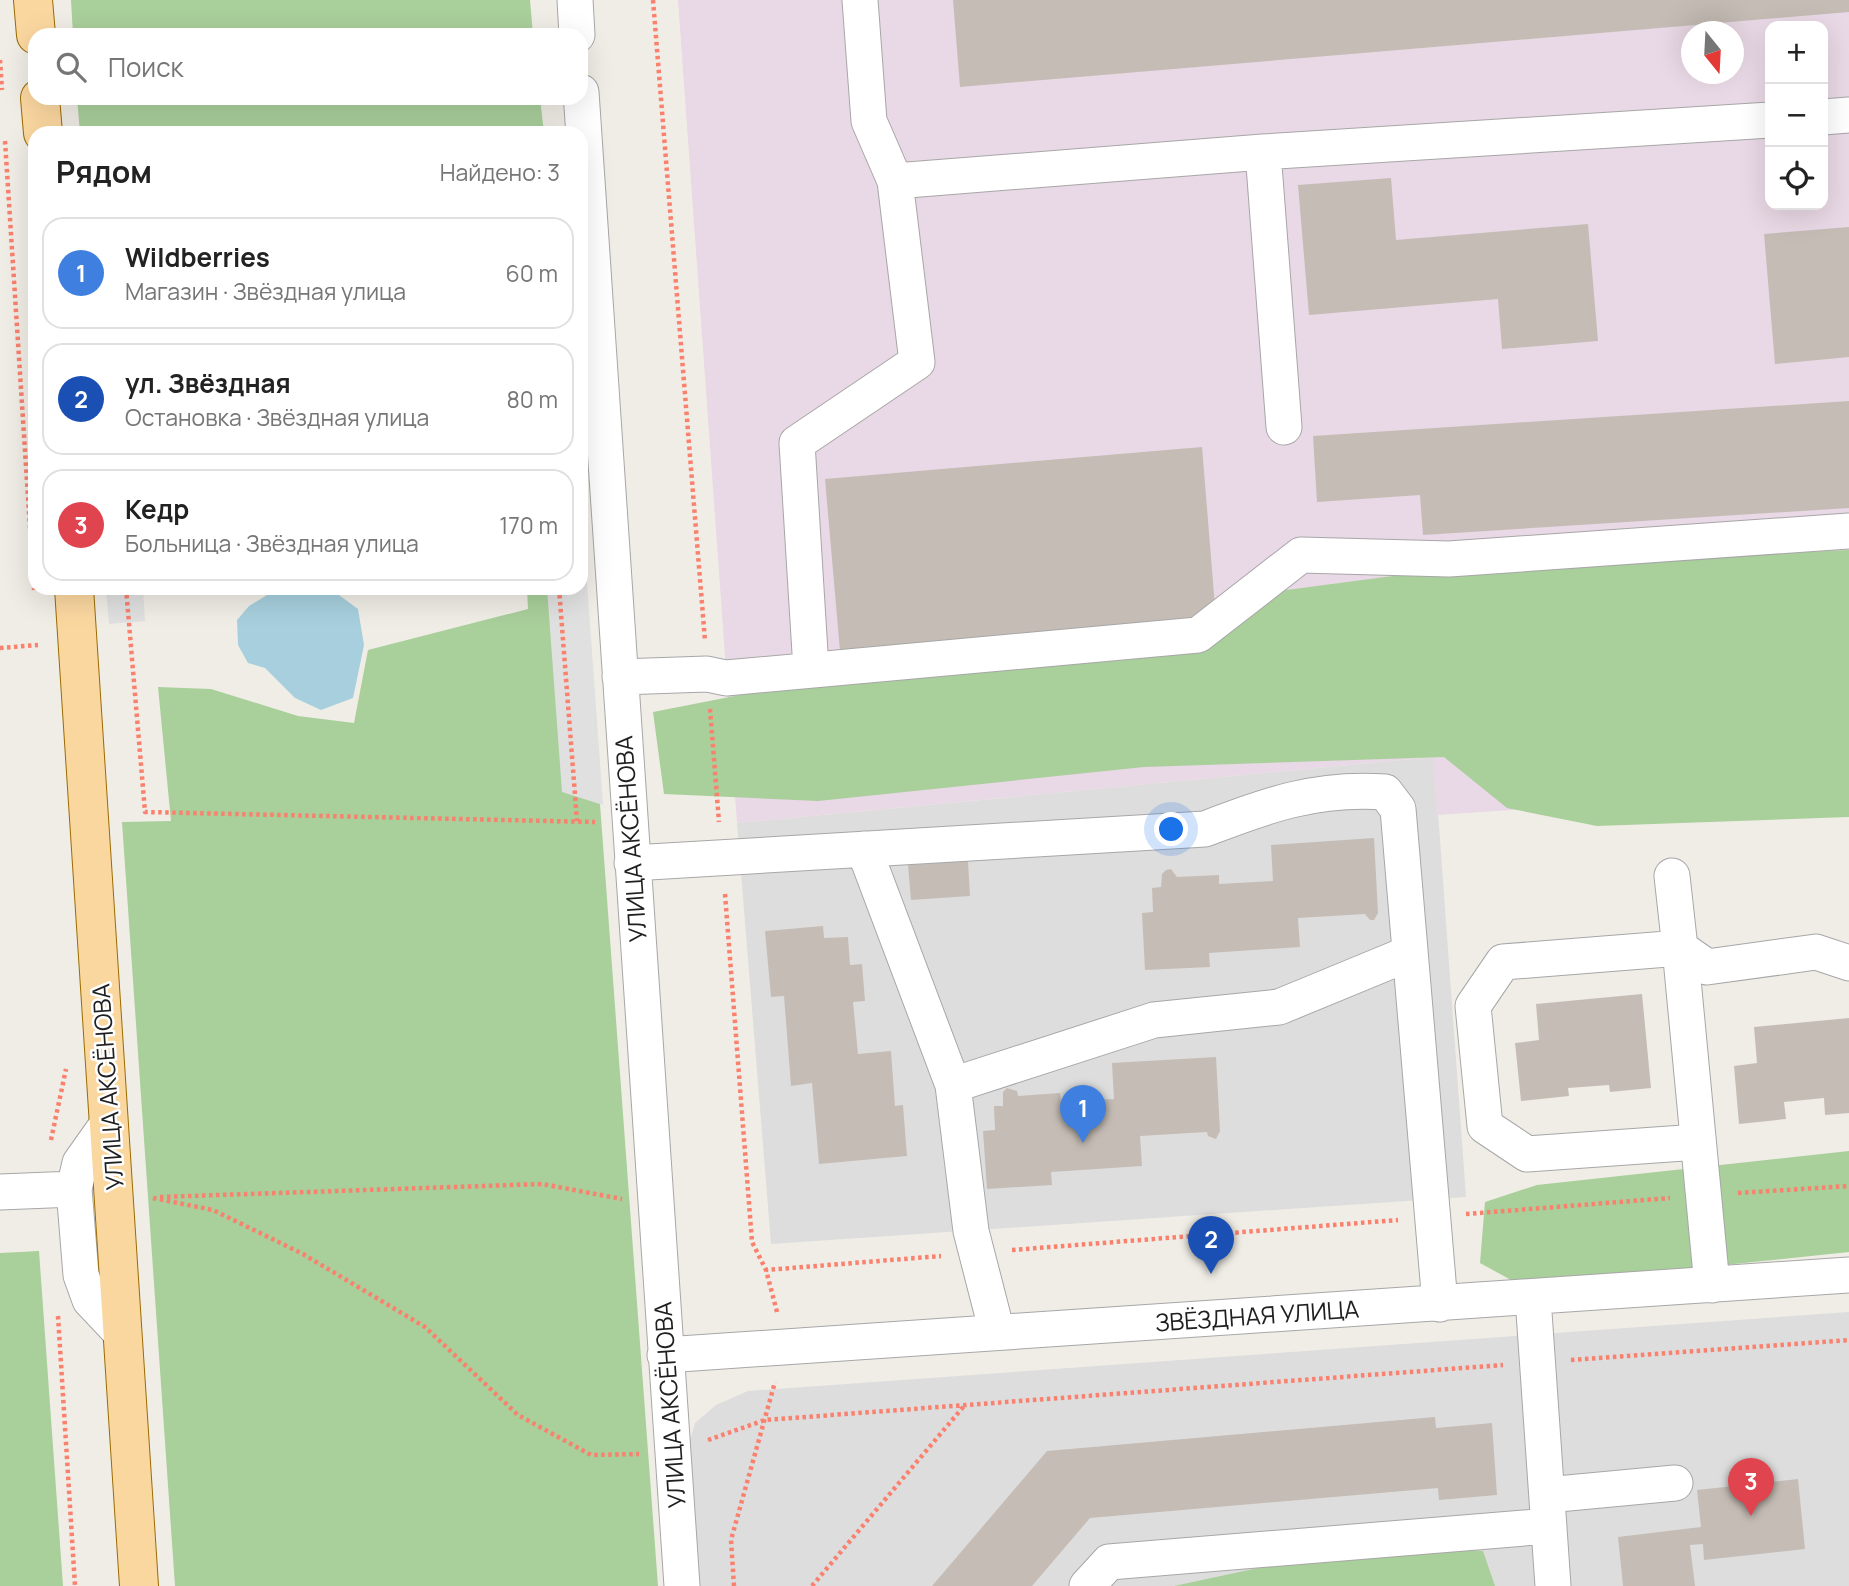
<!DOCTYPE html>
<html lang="ru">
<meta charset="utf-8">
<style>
:root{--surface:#fff;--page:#f2f2f2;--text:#222;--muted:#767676;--line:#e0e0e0;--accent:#ce0701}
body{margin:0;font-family:Manrope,sans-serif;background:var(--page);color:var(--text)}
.controls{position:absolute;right:21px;top:21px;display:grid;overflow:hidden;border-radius:14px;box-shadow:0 7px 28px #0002}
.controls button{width:63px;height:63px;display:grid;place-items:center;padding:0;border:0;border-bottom:2px solid var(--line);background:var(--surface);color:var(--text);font:35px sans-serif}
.compass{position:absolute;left:1681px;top:21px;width:63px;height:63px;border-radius:50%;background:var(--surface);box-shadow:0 7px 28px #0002;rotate:162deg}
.you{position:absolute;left:1172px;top:830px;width:24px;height:24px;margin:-18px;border:5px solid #fff;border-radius:50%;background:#1a73e8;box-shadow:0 0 0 10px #1a73e833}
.badge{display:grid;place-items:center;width:46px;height:46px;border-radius:50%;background:var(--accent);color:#fff;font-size:23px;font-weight:700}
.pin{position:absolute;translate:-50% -58px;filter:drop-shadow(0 2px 4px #0008)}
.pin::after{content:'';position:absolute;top:37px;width:24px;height:21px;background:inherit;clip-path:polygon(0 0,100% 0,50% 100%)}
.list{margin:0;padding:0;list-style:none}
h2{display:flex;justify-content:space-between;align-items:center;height:91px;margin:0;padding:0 28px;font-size:30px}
h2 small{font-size:23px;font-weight:400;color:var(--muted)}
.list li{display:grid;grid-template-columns:46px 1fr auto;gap:21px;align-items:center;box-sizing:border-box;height:112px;margin:0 14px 14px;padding:0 14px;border:2px solid var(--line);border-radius:21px}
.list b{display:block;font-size:26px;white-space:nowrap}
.list p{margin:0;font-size:23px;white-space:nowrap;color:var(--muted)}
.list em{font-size:23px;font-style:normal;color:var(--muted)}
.icon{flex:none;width:38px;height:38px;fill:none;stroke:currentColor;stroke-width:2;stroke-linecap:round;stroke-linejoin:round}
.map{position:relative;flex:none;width:1849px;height:1586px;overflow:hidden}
.search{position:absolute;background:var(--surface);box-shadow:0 7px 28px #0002;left:28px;top:28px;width:560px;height:77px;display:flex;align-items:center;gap:18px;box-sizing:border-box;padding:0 24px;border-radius:21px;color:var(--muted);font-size:26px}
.panel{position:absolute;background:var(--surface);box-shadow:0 7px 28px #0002;left:28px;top:126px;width:560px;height:469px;border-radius:21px}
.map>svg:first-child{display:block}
</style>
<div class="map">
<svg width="1849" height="1586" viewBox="0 0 1849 1586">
<rect width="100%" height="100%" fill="#f0ede6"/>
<!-- residential -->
<path fill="#dedddd" d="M1434 757 1466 1197 771 1244 737 823Z
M1849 1312V1586H700L688 1447 695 1423 716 1405 748 1391Z"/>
<!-- industrial -->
<path fill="#e9d8e5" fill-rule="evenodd" d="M678 0H1849V787L1437 815 1433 757 737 823ZM1770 26H1823V205H1770ZM1692 32H1734V74H1692Z"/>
<!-- forest -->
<path fill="#a9cf9b" d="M71 0H530L533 35H73Z
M77 98H540L544 133H80Z
M581 548 658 1586H175L122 822 171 821 158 687 211 689 298 716 354 723 368 650 528 609 527 588H581Z
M1849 550V817L1597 826 1507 808 1444 757 1144 767 818 801 664 794 653 712 745 694 1203 651 1279 591 1461 567Z
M1849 1151V1252L1522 1286 1480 1263 1485 1202 1537 1185Z
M39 1251 63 1586H0V1253Z
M1365 1545 1483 1551 1495 1586H1174Z"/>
<!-- parking -->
<path fill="#e0e0e0" d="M581 499 603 805 562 792 547 588H581Z
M106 588H143L145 621 109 624Z"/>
<!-- water -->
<path fill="#a7cfdd" d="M272 592 339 595 358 609 364 645 353 698 321 710 295 698 265 668 248 663 238 645 237 620 249 606Z"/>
<!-- building -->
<path fill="#c5bdb5" d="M953 0H1849V12L960 87Z
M1391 178 1396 240 1588 224 1598 341 1502 349 1498 299 1309 315 1298 185Z
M1849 227V357L1775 364 1764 234Z
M1849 401V508L1423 535 1420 495 1317 502 1313 436Z
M1202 447 1216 619 840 651 825 479Z
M1374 838 1378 913 1374 920H1370L1365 914 1298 918 1300 947 1209 953 1210 967 1145 970 1142 913 1153 912 1152 888 1161 887 1162 874 1166 870 1171 869 1177 877 1219 875V884L1273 881 1271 845Z
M968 861 970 896 911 900 908 865Z
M823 926 824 938 848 937 850 965 862 964 865 1001 853 1002 858 1054 891 1051 895 1106 903 1105 907 1156 819 1164 812 1083 791 1086 784 996 771 997 765 931Z
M1642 994 1651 1088 1610 1092 1609 1085 1568 1088 1569 1096 1521 1101 1515 1043 1539 1040 1536 1004Z
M1849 1018V1113L1825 1115 1824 1098 1784 1102 1786 1119 1739 1124 1734 1066 1757 1063 1754 1027Z
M1216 1057 1220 1131 1216 1139 1208 1136 1207 1132 1140 1136 1142 1166 1051 1172 1052 1185 987 1189 983 1131 995 1130 994 1106H1003V1092L1007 1088 1017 1091 1018 1096 1060 1093 1061 1102 1114 1099 1112 1063Z
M1435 1417 1436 1428 1492 1423 1497 1495 1439 1500 1438 1488 1090 1518 1032 1586H932L1047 1451Z
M1798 1479 1805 1549 1704 1560 1703 1544 1690 1545 1695 1586H1623L1618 1537 1701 1527 1697 1490Z"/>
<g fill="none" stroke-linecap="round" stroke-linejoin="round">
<!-- minor casing -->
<g stroke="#a7a7a7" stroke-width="37">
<path id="minor" d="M575 0 577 35
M860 0 869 121 895 181 1263 152 1770 120
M581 92 682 1586
M1823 117 1849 115
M1263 152 1284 427
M811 669 797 443 917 362 895 181
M620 677 707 674 726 678 1198 635 1301 555 1449 559 1849 531
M864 849 953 1085
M632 863 1205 829C1267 805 1317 787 1385 792L1398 809 1440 1304
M1672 876 1680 948 1503 962 1473 1006 1485 1126 1527 1154 1698 1142
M109 1122 80 1163 74 1189 81 1275 90 1300 123 1335
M0 1192 74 1189
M1712 1285 1680 948 1707 967 1816 952 1849 963
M1533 1298 1553 1586
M997 1332 971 1231 953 1085 1154 1020 1279 1007 1410 953
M665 1355 1849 1275
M1547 1495 1675 1483
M1087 1586 1109 1562 1549 1526"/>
</g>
<!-- major casing -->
<g stroke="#9a6c01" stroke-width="40">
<path id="major" d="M33 0 36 35
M40 98 43 133
M74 588 139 1586"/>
</g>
<!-- path -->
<path stroke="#f9816e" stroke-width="4.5" stroke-dasharray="3.5 3.5" stroke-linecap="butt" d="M653 0 705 641
M0 60 2 90
M5 141 34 590
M126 588 145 812 595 822
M559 588 577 821
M0 648 38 645
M710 709 719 822
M725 894 752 1242 766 1270
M51 1140 66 1069
M1738 1193 1849 1186
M160 1197 542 1184 622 1199
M153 1198 213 1210 303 1254 425 1327 518 1415 591 1455 639 1454
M1466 1214 1670 1198
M1012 1250 1398 1220
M777 1312 766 1270 941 1256
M58 1316 75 1586
M1571 1360 1849 1340
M708 1440 765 1420 1503 1365
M734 1586 731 1540 775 1382
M812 1586 964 1406"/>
<!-- minor -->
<use href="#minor" stroke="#fff" stroke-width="35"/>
<!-- major -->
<use href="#major" stroke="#fbd7a0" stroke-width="38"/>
</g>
<g text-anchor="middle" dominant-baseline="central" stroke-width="5" stroke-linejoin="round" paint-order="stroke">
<!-- street labels -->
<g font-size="24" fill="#202020" stroke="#fff">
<text transform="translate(630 839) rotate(-94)">УЛИЦА АКСЁНОВА</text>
<text transform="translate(107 1087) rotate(-94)">УЛИЦА АКСЁНОВА</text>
<text transform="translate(1257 1315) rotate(-4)">ЗВЁЗДНАЯ УЛИЦА</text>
<text transform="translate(669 1405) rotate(-94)">УЛИЦА АКСЁНОВА</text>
</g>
</g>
</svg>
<div class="controls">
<button>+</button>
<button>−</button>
<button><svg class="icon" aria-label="locate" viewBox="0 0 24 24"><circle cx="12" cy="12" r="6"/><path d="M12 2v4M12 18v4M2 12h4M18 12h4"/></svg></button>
</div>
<svg class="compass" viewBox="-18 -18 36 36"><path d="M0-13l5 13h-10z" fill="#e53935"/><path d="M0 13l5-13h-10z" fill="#767676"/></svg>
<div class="you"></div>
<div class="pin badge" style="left:1083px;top:1143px;background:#3f7fe0">1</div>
<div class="pin badge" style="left:1211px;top:1274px;background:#1a4fb4">2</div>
<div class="pin badge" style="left:1751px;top:1516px;background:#e0444e">3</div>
<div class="search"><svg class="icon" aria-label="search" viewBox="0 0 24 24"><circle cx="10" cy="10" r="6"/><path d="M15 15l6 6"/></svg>Поиск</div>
<section class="panel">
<h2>Рядом<small>Найдено: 3</small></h2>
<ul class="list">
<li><span class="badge" style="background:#3f7fe0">1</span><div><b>Wildberries</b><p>Магазин · Звёздная улица</p></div><em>60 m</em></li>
<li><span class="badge" style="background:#1a4fb4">2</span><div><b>ул. Звёздная</b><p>Остановка · Звёздная улица</p></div><em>80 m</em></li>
<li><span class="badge" style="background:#e0444e">3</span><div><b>Кедр</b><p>Больница · Звёздная улица</p></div><em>170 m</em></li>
</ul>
</section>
</div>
